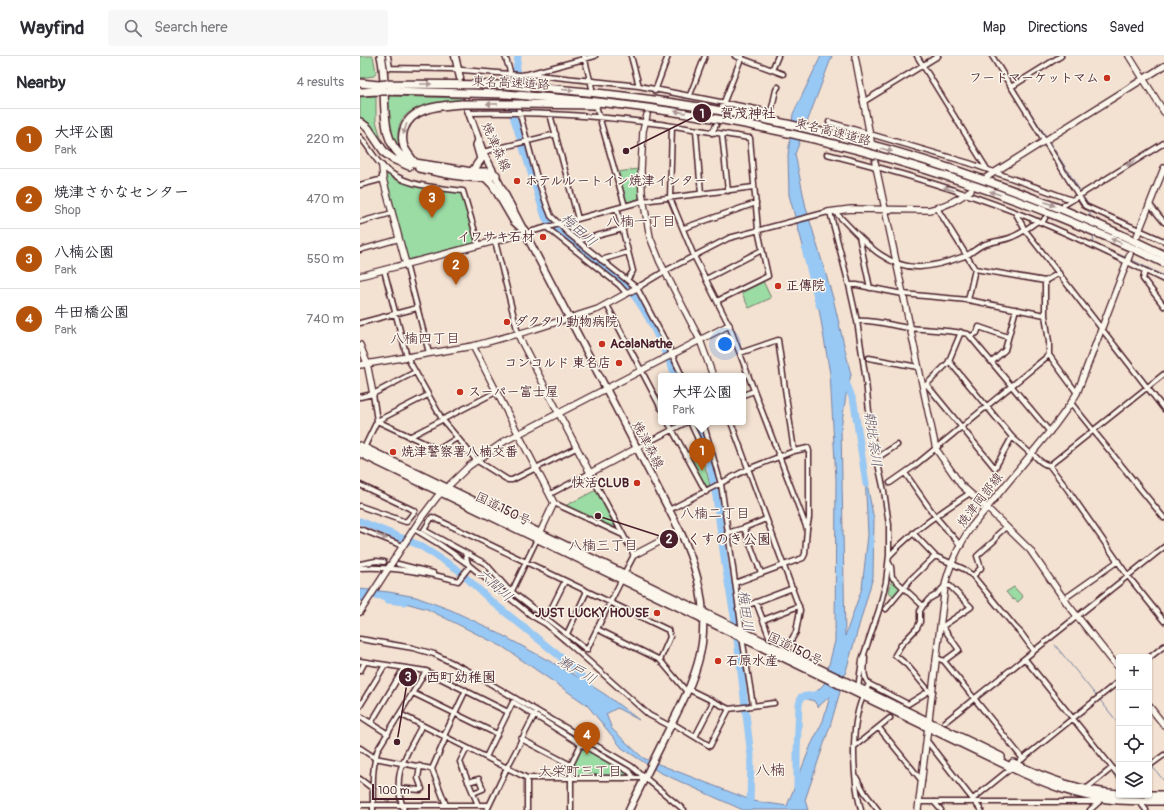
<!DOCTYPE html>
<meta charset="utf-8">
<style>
:root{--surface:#fff;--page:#f7f7f7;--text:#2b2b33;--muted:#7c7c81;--line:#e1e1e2;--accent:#b45309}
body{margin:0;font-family:Pangolin,"Klee One",sans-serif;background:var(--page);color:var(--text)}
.controls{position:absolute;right:12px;bottom:12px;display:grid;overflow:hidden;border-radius:4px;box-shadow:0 1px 3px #0004}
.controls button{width:36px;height:36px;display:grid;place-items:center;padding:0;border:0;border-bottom:1px solid var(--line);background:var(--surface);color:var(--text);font:20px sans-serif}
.scale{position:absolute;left:12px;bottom:10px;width:58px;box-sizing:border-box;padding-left:4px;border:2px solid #4a1f2b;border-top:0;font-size:11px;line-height:14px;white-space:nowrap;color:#4a1f2b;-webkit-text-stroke:3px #fbf7ec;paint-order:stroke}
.you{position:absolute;left:365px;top:288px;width:14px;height:14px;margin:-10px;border:3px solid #fff;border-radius:50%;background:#1a73e8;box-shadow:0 0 0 6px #1a73e833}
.badge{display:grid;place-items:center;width:26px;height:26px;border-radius:50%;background:var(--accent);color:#fff;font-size:13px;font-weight:700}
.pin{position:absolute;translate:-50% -33px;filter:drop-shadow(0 1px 2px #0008)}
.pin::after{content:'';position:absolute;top:21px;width:14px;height:12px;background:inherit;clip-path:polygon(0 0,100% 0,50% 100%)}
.popup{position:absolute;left:298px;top:317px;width:88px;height:52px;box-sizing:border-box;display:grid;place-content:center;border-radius:4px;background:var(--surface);filter:drop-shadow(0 1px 3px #0005);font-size:13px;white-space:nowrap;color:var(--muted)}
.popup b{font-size:15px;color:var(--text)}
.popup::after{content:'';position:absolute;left:50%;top:100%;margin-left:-8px;border:8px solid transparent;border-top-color:var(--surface)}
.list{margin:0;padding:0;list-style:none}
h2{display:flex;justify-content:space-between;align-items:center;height:52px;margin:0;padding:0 16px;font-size:17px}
h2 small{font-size:13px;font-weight:400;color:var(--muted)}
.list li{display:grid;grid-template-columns:26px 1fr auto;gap:12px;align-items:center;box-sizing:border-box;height:60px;padding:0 16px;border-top:1px solid var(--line)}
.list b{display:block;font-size:15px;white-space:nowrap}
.list p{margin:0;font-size:13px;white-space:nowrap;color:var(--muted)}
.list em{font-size:13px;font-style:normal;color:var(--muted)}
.icon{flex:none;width:22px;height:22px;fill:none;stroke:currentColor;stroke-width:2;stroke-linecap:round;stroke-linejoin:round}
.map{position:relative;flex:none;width:804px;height:754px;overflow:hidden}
header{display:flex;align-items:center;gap:24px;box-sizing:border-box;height:56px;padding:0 20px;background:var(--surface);border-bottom:1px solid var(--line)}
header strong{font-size:19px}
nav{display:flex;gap:22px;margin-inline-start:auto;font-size:14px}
.search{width:280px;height:36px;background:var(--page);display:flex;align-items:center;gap:10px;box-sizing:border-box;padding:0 14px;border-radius:4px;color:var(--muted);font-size:15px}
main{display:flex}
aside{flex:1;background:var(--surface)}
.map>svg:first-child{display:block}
</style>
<header>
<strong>Wayfind</strong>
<div class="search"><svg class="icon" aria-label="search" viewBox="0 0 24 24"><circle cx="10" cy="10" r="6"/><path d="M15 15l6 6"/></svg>Search here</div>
<nav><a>Map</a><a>Directions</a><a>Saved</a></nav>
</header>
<main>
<aside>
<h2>Nearby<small>4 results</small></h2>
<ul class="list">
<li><span class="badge">1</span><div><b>大坪公園</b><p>Park</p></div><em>220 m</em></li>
<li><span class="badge">2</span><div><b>焼津さかなセンター</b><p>Shop</p></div><em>470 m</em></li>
<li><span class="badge">3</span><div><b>八楠公園</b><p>Park</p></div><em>550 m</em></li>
<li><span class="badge">4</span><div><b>牛田橋公園</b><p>Park</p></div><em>740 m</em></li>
</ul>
</aside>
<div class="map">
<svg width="804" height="754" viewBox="0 0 804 754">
<rect width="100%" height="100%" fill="#f3e1d1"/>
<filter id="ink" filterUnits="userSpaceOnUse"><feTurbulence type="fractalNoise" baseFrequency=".025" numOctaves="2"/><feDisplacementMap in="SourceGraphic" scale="8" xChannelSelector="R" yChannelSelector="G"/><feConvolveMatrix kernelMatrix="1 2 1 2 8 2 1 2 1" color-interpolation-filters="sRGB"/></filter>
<g filter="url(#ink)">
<!-- green -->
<path fill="#9bdba4" stroke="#727d68" d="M0 0H13L16 16 14 20 0 22Z
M16 40V65L24 92 9 68 0 62V41Z
M28 40 101 42V45C80 47 39 47 38 77 38 84 42 92 43 99 40 95 37 92 35 89 27 75 28 56 28 40Z
M278 113 279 141 278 143 268 146 265 144 258 116Z
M26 116C46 133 75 133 101 136L115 186 113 187 48 204 46 203 24 118Z
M403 225 411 242 389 252 381 236Z
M341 395 350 429 345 431 330 402Z
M236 434 255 471 252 472 205 450Z
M532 523 542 532 534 541 529 536Z
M654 531 663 541 658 546 654 543 653 544 646 536Z
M222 691 269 718V720H214L213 718 214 707Z"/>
<!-- water -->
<path fill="#98c8f4" stroke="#7984a4" d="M461 0H472L435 98 446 152 473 242 491 319 486 339 481 372 485 580 502 532 508 479 505 417 514 464 513 521 471 667 445 744 448 754H383L299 716 262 692 227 649 143 591 67 553 24 541 0 545V533L29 536 56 541 91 554 129 572 213 618 246 639 279 664 257 652 246 658 252 673 283 702 393 745 427 750 451 689 463 665 470 640 458 651 454 645 441 641 453 639 464 628 475 585 476 423 470 318 457 241 429 139 428 99 433 58Z"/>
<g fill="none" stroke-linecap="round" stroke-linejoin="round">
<!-- stream -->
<path stroke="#7984a4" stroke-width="1" d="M635 1 652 28
M654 31 686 80
M689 85 721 136
M722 139 728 148
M729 153 731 162
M733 179 734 188 765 201
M770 203 804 220
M695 589 738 642
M740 644 759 668
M792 710 804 725"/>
<!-- river -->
<path stroke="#98c8f4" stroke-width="7" d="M158 0 153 40V60L185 161C190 170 201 178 209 184 226 198 248 213 264 228 288 252 301 289 316 320
M445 193 459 249
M485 323 494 347 506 428
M337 366 347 393 356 441 365 509 375 566 391 700 390 750
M0 465 59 489 97 513 130 544 214 612 226 625 231 634
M0 538 22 540 28 544 44 546
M437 731V697L439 649 441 641 460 638"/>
<!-- street-tunnel -->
<path stroke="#d1bab0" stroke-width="4" stroke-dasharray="4 2" stroke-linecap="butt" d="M287 59 295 35"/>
<!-- street casing -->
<g stroke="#4a1f2b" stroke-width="7">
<path id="street" d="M28 0 30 12 91 13 160 19 168 18 235 0
M145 0 150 15 149 19
M224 0 232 32
M271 0 279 30
M375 0 423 18
M557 0 627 113
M632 0 725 150 804 185
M412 14 418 0
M168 18 279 30 411 56 416 34 418 31
M160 19 158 51 176 118 187 150 191 160 209 178 277 232 310 294 322 320
M651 31 701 0
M295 35 308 0
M330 39 345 0
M503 46 578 0
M362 51 382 0
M237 53 265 150
M109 57C168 56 226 59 284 66 319 70 354 77 390 82L398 174 408 220 357 245
M190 58 218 163
M469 66 609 107 712 144
M312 70 310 142 334 200 369 269 447 473
M336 74 341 138
M352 77 356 69
M362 78 368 135
M0 81C8 90 13 100 21 109 42 131 76 131 103 135L119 189
M123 96 196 78
M467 98C531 114 594 132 655 156 706 176 755 200 804 224
M0 129 23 123
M704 149 804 87
M790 149 804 166
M257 152 273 215 267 224
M577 152 615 213 608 244
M474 155C498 178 523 213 560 211 575 210 591 205 605 200 611 198 616 192 623 189 632 185 643 185 652 181 661 178 670 170 678 165
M470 156 489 229 497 265 506 325 511 376 524 435 529 469V499L526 526 519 554 502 604 498 632
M655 156 665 174 804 353
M0 166 32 157
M682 167 685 162
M186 171 259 229 267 238
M324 172 396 147
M166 177 283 145 394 131
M499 180 510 232
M135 185 158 277
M217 185 263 173
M0 194 39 183
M241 204 268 196
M46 208 69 297
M615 213 685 225 699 217
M24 214 47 301 82 363 116 404 148 424H152L216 392
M785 215 783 223 804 250
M346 223 402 194
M685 225V259L689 286V299L717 337
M489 229H497L543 238 608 244 685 259
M280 230 305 215 369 182 468 156
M247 249 301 352
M497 265C512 263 533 270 549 272 569 274 589 274 608 278L690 376
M0 267 57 252
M611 280 617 277 619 271 648 281
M380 297 418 284 434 395
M509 302 558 311
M589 305 652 381 671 398
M632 306 645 294 656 253
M566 329 588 307 601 276
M567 329 635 412 652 381
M383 339 394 335
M0 341 13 338 55 316
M711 347 804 462
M17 365 77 393H79L97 382
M17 365 68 339
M308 366 346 436
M343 366 361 428 382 575
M371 366 440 554 436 576 429 588 409 580 396 546
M49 381 136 336
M4 392 17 365 13 338
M277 392 327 366
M672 397C677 402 683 410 690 409L804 318
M326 400 340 392 337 381 330 366
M517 402 537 389
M689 409 708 434 768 520 804 565
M545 417 575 460 601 490
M530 427 553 411 689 299
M0 429 55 455 46 466 0 450
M190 438 230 417 274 499 264 518
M194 447 263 479
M309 454 388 413 434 395 448 392 449 395V462L447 473 445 498 443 502 375 527
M0 473 43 490
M54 473 79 488 108 508
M367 477 384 472
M553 477 575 500 604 513 613 520 655 571 661 577 674 595
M530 499C554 474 581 456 610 437
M529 507 531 511 532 521 563 550
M0 508 16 505 24 506
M38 508 73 517
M110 510 172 560 186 568 206 585 289 659 310 670
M0 512C28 510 71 517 98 525L110 510 108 508 105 497
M401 517 384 472 406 463
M613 520 621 512 617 500 635 484 637 479 646 471
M262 523C250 547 238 570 227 594L147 532 126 508 64 474 72 461 308 574 310 581 300 604
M152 535 178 481
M704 543 758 505
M378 553 433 532
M526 553 551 523 575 500
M186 563 205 525
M403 564 439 550
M582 570 599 594 584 605
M237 573 300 604 327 636
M207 578 227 535
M382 581 393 649
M0 583 53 592 74 598 107 614 271 710 324 754
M505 601C505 610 502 621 509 628L507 632
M577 602 584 605 663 703
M789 602 804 590
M665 603 759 720
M0 605 66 615 148 656
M0 615 5 606
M509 628 548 648 569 635
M328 633 369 653 414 647
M573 635H569L547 609 535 599 541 589 557 572 560 566V555L563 550 569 543 576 539 585 530H590L611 551 583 570
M53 637 137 678
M0 650 25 609
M40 658 167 722H284
M0 660 28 678
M585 666 804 491
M11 667 44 612
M312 667 350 690 369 653
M519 672 562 725
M84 680 106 634
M86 681 72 713 86 749
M335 681 353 646
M161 683 211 709
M567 685 621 754
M221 688 270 716 274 722
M495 690 530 662
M0 692 15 702 72 713
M107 692 100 706 118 749
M126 701 153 646 221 688 211 709V754
M789 710 804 699
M496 721 505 737 518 754
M0 723 13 733
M108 726 119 723 123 733 113 737
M38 732 60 734 62 733 58 722 60 710
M726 733 752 712
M613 743 759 625
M779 745 786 754
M559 746H739
M574 746 581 754
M0 749H129
M13 754C13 734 11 712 18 693L66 615
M44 754C30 718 46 700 62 669
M127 754 147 712 175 658
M167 754V722
M501 754C493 724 490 672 502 643
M730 754 739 746"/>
</g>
<!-- secondary casing -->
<g stroke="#4a1f2b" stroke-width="8">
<path id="secondary" d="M495 0 511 85
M769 0 804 56
M287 59 283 75 281 114 282 137 290 181 300 206 340 284 353 320
M515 106 576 393 601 429 627 452 670 494 706 546 759 613
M22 110 23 123 46 208
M627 121 804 10
M468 156 491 153 569 154C584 151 599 143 611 134
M777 180 804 112
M0 220 166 177
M158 277 160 283 230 417 277 392
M0 289 7 307 13 338
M113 290 194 447 180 477
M0 309 113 290 175 273 238 253 280 230
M274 499 320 475
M0 556 61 462 77 441 109 410 145 385 369 269
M789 650 804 669
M558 754 585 530C588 512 601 485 612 470L695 369 711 347 717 337 770 198"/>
</g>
<!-- primary casing -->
<g stroke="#4a1f2b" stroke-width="9">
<path id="primary" d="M95 0 100 22
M106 45 108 54 123 96 320 475C336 509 347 549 342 587 338 618 322 647 308 675 295 701 282 728 269 754"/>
</g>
<!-- highway casing -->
<g stroke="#4a1f2b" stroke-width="10">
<path id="highway" d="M21 0C30 34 12 94 55 107L112 116H129L136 119
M0 27 18 29
M27 28 147 29
M169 31C341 43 512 80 673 142 718 159 761 178 804 199
M27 35 146 38
M0 36 18 35
M168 40C348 52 526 92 694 159 731 174 768 189 804 207
M162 48 236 49
M0 66 8 72 25 97 33 103 49 110
M55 107C51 102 47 97 44 91 42 85 42 79 44 73 52 50 82 50 102 48
M59 112C78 116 119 126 136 119
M112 116 121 103 117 89 119 84
M126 122 133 129 154 165 164 174
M0 390 641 701
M0 397 663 717C690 729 718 740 748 743 767 745 786 745 804 745
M653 707C688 724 720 735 759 738
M789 739H804"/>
</g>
<!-- street -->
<use href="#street" stroke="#fbf7ec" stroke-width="4"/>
<!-- secondary -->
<use href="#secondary" stroke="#fbf7ec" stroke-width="5.5"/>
<!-- primary -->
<use href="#primary" stroke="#fbf7ec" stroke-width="6"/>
<!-- highway -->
<use href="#highway" stroke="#fbf7ec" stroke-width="7"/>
<!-- highway-bridge casing -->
<g stroke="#4a1f2b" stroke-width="10" stroke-linecap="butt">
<path id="highway-bridge" d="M18 29 27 28
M147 29 169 31
M18 35H27
M146 38 168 40
M102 48H162"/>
</g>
<!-- highway-bridge -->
<use href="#highway-bridge" stroke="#fbf7ec" stroke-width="7"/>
</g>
<!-- one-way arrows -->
<defs><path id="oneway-solid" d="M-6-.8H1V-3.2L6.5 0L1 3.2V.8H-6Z"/></defs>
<g fill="#ab9695">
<use href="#oneway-solid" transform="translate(66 28)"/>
<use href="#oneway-solid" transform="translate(208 34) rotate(5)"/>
<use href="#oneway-solid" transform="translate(132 48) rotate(179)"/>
<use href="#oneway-solid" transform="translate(320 56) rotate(-172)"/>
<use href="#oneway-solid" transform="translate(45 73) rotate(108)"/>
<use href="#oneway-solid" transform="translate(527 94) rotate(16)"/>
<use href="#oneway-solid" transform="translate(771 107) rotate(148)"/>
<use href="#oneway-solid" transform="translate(589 133) rotate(-163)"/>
<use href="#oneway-solid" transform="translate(635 137) rotate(-161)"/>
<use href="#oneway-solid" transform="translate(690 148) rotate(21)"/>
<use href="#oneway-solid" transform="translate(756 185) rotate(-157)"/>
<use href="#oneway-solid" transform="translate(22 481) rotate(21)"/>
</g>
</g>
<!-- markers -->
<g fill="#c8321e" stroke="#fbf7ec" stroke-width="1.5">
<circle cx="747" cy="22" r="4"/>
<circle cx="157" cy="125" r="4"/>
<circle cx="183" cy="181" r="4"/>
<circle cx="418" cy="230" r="4"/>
<circle cx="147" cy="266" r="4"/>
<circle cx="242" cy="288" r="4"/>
<circle cx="259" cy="307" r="4"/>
<circle cx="100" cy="336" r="4"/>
<circle cx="33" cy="396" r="4"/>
<circle cx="277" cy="427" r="4"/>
<circle cx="297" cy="557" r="4"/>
<circle cx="358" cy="605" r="4"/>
</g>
<g text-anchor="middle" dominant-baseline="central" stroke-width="3" stroke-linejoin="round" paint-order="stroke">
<!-- poi labels -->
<g font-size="13" font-weight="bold" fill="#4a1f2b" stroke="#fbf7ec" text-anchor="start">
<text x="739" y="22" text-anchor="end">フードマーケットマム</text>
<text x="165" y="125">ホテルルートイン焼津インター</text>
<text x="175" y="181" text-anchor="end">イワサキ石材</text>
<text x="426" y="230">正傳院</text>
<text x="155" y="266">ダクタリ動物病院</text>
<text x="250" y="288">AcalaNathe</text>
<text x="251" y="307" text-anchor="end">コンコルド 東名店</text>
<text x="108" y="336">スーパー富士屋</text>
<text x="41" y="396">焼津警察署八楠交番</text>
<text x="269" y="427" text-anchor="end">快活CLUB</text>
<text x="289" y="557" text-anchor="end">JUST LUCKY HOUSE</text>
<text x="366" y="605">石原水産</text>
</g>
<!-- street labels -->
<g font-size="13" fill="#4a1f2b" stroke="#fbf7ec">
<text transform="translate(151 27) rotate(3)">東名高速道路</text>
<text transform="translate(473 76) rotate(14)">東名高速道路</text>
<text transform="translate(136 91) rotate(66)">焼津森線</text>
<text transform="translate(288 389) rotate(62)">焼津森線</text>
<text transform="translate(620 444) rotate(-52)">焼津岡部線</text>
<text transform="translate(143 453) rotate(26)">国道150号</text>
<text transform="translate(435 593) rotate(26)">国道150号</text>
</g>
<!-- neighbourhood labels -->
<g font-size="14" fill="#4a1f2b" stroke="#fbf7ec">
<text x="281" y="165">八楠一丁目</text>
<text x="65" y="282">八楠四丁目</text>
<text x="355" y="457">八楠二丁目</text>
<text x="243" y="489">八楠三丁目</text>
<text x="220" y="715">大栄町三丁目</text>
</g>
<!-- water labels -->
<g font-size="14" font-style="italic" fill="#615267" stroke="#fbf7ec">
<text transform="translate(219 174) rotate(41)">梅田川</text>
<text transform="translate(513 383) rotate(82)">朝比奈川</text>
<text transform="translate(135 529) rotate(42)">六間川</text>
<text transform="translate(386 555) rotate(82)">梅田川</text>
<text transform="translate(217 614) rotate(31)">瀬戸川</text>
</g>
<!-- quarter labels -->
<g font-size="15" fill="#4a1f2b" stroke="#fbf7ec">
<text x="410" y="714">八楠</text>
</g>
</g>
<!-- callouts -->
<path fill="none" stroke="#4a1f2b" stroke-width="1.5" d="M266 95L342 57M238 460L309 483M37 686L48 621"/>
<g fill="#4a1f2b" stroke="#fbf7ec" stroke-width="1.5">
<circle cx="266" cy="95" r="4"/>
<circle cx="238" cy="460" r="4"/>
<circle cx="37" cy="686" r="4"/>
<circle cx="342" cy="57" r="10"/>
<circle cx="309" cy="483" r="10"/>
<circle cx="48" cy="621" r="10"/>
</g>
<g font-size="12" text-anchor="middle" font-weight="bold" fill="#fff">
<text x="342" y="62">1</text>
<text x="309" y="487">2</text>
<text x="48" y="625">3</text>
</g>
<g font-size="14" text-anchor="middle" font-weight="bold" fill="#4a1f2b" stroke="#fbf7ec" stroke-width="3" stroke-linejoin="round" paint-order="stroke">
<text x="388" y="62">賀茂神社</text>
<text x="369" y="488">くすのき公園</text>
<text x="101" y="626">西町幼稚園</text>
</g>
</svg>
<div class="controls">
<button>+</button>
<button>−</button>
<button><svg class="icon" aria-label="locate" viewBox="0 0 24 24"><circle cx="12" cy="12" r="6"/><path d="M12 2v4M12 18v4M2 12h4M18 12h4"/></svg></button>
<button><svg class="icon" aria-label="layers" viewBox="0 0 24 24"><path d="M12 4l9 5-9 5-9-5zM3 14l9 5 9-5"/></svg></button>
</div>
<div class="scale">100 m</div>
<div class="you"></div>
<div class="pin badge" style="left:342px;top:415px">1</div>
<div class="popup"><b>大坪公園</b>Park</div>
<div class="pin badge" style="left:96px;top:229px">2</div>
<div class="pin badge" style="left:72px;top:162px">3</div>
<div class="pin badge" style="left:227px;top:699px">4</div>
</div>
</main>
